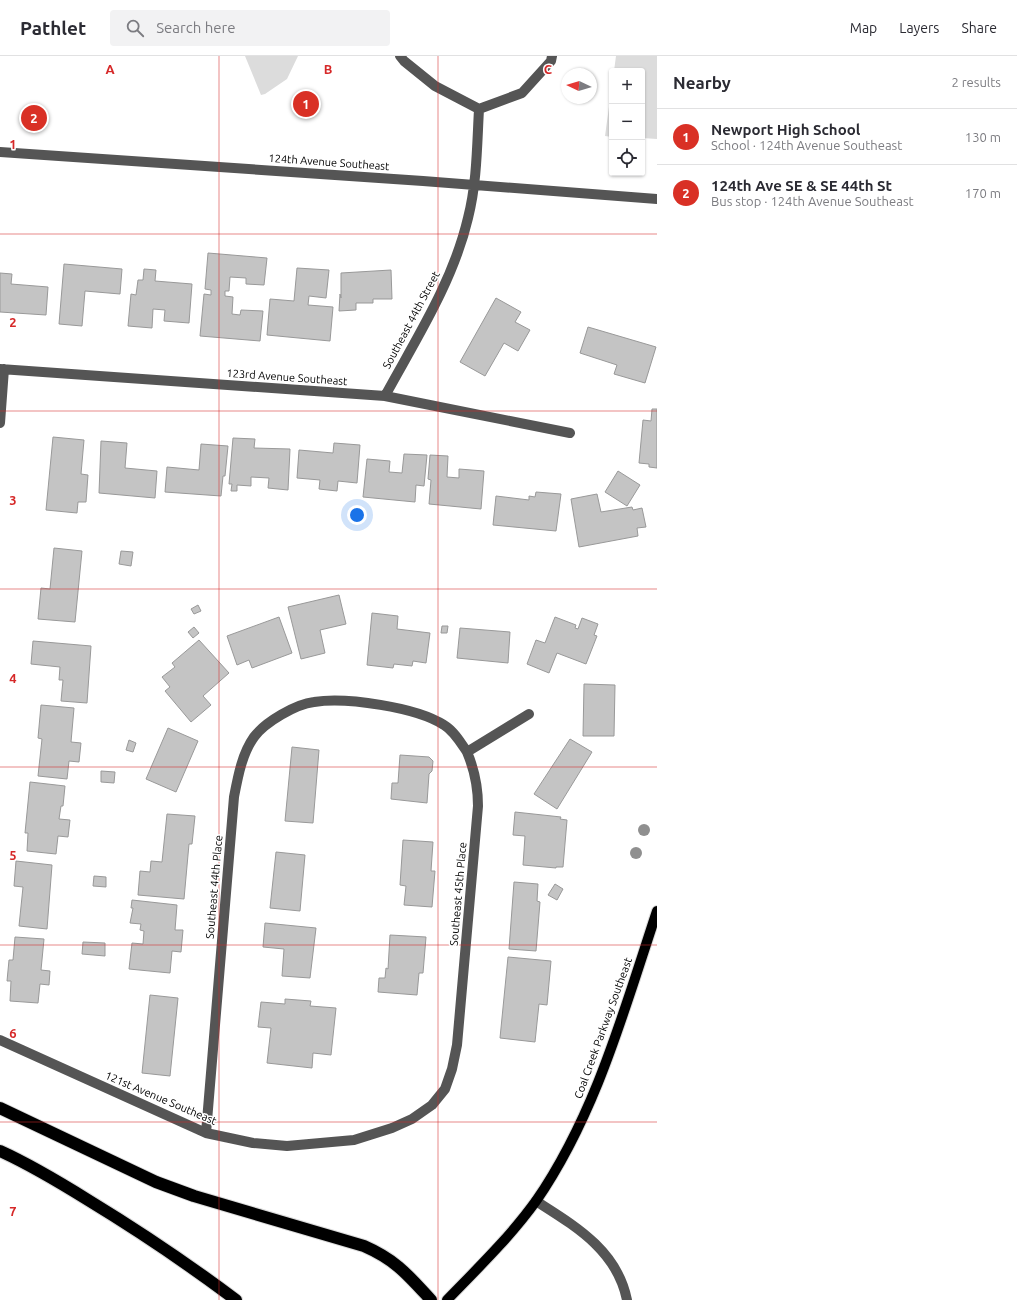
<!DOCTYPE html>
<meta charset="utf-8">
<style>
:root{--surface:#fff;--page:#f2f2f3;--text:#2b2b33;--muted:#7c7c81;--line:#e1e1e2;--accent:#d93025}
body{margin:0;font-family:Ubuntu,sans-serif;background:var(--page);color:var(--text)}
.controls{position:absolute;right:12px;top:12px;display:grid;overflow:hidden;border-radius:4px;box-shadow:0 1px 3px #0004}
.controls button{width:36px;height:36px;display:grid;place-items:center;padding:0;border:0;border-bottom:1px solid var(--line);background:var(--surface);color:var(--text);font:20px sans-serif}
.compass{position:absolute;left:561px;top:12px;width:36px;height:36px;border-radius:50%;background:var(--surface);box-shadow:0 1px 3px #0004;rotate:274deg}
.you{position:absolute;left:357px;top:459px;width:14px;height:14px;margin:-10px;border:3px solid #fff;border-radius:50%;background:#1a73e8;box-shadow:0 0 0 6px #1a73e833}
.badge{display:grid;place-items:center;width:26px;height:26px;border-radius:50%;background:var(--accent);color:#fff;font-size:13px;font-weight:700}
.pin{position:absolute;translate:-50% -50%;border:2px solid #fff;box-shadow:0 1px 4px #0006}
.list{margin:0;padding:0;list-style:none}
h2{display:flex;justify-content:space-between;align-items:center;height:52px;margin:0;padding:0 16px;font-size:17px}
h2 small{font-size:13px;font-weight:400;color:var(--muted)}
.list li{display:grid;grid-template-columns:26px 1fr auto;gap:12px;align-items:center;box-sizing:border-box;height:56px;padding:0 16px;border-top:1px solid var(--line)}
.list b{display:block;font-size:15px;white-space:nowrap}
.list p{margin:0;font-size:13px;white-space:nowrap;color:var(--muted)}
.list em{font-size:13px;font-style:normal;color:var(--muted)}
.icon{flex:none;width:22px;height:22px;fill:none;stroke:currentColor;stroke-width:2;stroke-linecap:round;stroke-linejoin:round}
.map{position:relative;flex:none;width:657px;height:1244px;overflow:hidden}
header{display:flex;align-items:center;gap:24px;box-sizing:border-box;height:56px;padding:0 20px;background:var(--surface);border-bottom:1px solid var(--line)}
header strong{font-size:19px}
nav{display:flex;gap:22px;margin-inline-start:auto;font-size:14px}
.search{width:280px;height:36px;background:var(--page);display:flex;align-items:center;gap:10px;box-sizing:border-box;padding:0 14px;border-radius:4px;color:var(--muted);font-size:15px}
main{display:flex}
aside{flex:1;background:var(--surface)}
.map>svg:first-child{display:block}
</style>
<header>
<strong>Pathlet</strong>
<div class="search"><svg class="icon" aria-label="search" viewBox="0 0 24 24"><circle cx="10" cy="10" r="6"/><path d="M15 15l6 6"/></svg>Search here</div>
<nav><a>Map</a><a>Layers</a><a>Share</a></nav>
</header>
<main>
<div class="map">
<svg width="657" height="1244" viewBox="0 0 657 1244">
<rect width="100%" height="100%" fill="#fff"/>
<!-- green -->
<path fill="#dcdcdc" d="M245 0H298L287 23 265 38 261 39Z
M616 0H657V83L642 82V15H614Z
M612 29V81L605 80Z"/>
<!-- building -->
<path fill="#c4c4c4" stroke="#999" d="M208 197 267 202 264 229 246 228V222L230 221 229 235H225V240L233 241 232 258 240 259 241 254 263 255 260 285 200 280 204 238 211 239V234L205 233Z
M64 208 122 213 120 238 85 235 82 270 59 268Z
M297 212 329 214 326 242 309 240 308 249 333 251 330 285 267 279 270 243 294 245Z
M144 213 156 214 155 225 192 228 189 267 164 265 165 254 153 253 152 272 128 270 131 238 136 239 138 224H143Z
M391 214 392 243H373V247H356V254L339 255 340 238 341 242V217Z
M0 217 12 218 11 228 48 231 46 259 0 256Z
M496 242 521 256 515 266 530 274 518 295 504 287 485 320 460 306Z
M588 271 656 291 645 327 614 318 617 309 580 297Z
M652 353H657V412L649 411V408L639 407 643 364 651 365Z
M53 381 84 384 81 418 88 419 86 446H78L77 457 46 454Z
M233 382 255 383 254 392 290 393 288 434 268 432 269 422 251 421V430L237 429V435H231L232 428H229Z
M101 385 127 387 125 412 157 415 155 442 99 437Z
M334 387 360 389 357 427 338 425 337 435 319 433 320 424 297 422 299 394 333 397Z
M201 388 228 390 225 420H223L221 440 165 436 167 411 199 414Z
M404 398 427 399 424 430 416 429 415 446 363 441 367 403 390 405 389 416 402 417Z
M430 399 448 400 447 421 459 422V413L484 415 481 453 429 448 431 424 428 423Z
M618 415 640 429 627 450 605 436Z
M536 436 561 438 556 475 493 469 496 440 529 444V440L535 441Z
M597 438 601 456 632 451 633 454 642 452 646 471 637 472 638 480 579 491 571 443Z
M54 492 82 495 75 566 38 563 41 532 50 533Z
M121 495 133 496 131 510 119 508Z
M339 539 346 568 320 574 325 597 301 603 288 551Z
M198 549 201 555 194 558 191 553Z
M372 557 398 560 397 573 430 577 426 607 413 605 412 610 394 608 393 612 367 609Z
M279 561 292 597 252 612 249 604 237 609 227 580Z
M555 561 576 569 575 572 578 573 582 562 598 568 594 579 597 580 586 608 557 597 549 617 527 608 536 584 545 587Z
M442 570H448L447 577H441Z
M194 571 199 577 193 582 188 576Z
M460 572 510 576 508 607 457 602Z
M199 584 229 617 203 640 211 649 191 666 165 635 170 631 162 621 175 611 172 607Z
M33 585 91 590 87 647 61 645 63 624H59L60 611 31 608Z
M584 628 615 629 614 680H583Z
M41 649 74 652 71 686 81 687 79 706 69 705 67 723 38 720 42 683 38 682Z
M168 672 198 685 176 736 146 723Z
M570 683 592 696 557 753 534 738Z
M129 684 136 687 133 696 126 694Z
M292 691 319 694 313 767 285 765Z
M400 699 429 701 433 705 432 715 429 718 427 747 391 743 392 727H398Z
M101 715 115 716 114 727 101 726Z
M30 726 65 730 63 750H61L59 763 70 764 68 781 58 780 56 798 27 795 28 777H25Z
M515 756 561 761 560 763 567 764 563 811H556V812L523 809 525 780 513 779Z
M167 758 195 760 192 788H189L184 843 138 839 140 815 150 816 151 805 162 806Z
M403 784 433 786 431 815H435L432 851 404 849 406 830 400 829Z
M276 796 305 799 300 855 270 852Z
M16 805 52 809 47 873 19 870 23 831 14 830Z
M94 820 106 821V831L93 830Z
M514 826 538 828 537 845 540 846 536 895 509 893Z
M555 828 563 833 557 844 548 839Z
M132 844 177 849 175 874H183L181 896 172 895 170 917 129 913 132 887 143 888 144 875 140 874 141 868 130 867 133 852H131Z
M265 867 316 872 310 922 282 920 284 893 263 891Z
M390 879 426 881 423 917H419L417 939 378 936 379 922H385L386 912 388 913Z
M15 881 44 883 41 914 50 915 49 929 40 928 38 947 10 945 11 925H7L9 904H13Z
M83 886 105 887V900L82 898Z
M508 901 551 905 547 949 539 948 535 986 500 982Z
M150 939 178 942 170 1020 142 1017Z
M285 943 311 945 310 950 336 952 331 999 313 997 312 1012 267 1007 271 972 258 971 261 946 285 948Z"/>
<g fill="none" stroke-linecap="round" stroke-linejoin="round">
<!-- major casing -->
<g stroke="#dbdbdb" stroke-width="12">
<path id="major" d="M447 1244C478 1212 510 1181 536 1145 596 1058 624 954 657 855"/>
</g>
<!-- highway casing -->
<g stroke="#dbdbdb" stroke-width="14">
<path id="highway" d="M0 1052 156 1126 194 1140 364 1190C396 1204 408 1219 431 1244
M0 1095C31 1109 59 1126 88 1144 139 1175 188 1208 236 1244"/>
</g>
<!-- minor -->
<path stroke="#555" stroke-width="10" d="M400 0 404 5 435 30 479 53
M479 53 522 37 551 5 552 0
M0 96 423 125 657 143
M0 313 385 340 570 377
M385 340C416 283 453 226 468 162 477 127 477 89 479 53
M0 367 4 313
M0 984 206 1077 253 1087 287 1090 354 1084 392 1072 412 1063 432 1049 445 1033 452 1013 457 989 478 750C478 730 475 715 467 696L529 658
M206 1077 234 741C238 720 242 698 254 681 265 666 296 648 314 646 346 641 416 651 444 669 454 675 461 687 467 696
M536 1145C575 1170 617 1194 627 1244"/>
<!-- major -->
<use href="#major" stroke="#000" stroke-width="10"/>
<!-- highway -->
<use href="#highway" stroke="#000" stroke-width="12"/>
</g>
<!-- trees -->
<g fill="#8f8f8f">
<circle cx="644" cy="774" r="6"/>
<circle cx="636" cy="797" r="6"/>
</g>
<!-- grid -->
<path fill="none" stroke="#d62828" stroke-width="1" stroke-opacity="0.55" d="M219 0V1244M438 0V1244M0 178H657M0 355H657M0 533H657M0 711H657M0 889H657M0 1066H657"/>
<g text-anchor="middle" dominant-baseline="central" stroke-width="3" stroke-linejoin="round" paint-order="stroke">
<!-- street labels -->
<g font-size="11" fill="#000" stroke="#fff">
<text transform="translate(329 106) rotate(4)">124th Avenue Southeast</text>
<text transform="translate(411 264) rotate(-62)">Southeast 44th Street</text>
<text transform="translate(287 321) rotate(4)">123rd Avenue Southeast</text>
<text transform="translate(214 831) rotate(-85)">Southeast 44th Place</text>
<text transform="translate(458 838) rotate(-85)">Southeast 45th Place</text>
<text transform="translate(603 972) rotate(-70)">Coal Creek Parkway Southeast</text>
<text transform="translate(161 1042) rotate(23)">121st Avenue Southeast</text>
</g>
</g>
<g font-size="13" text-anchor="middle" font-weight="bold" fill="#d62828" stroke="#fff" stroke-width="3" stroke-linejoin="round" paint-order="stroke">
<text x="110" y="18">A</text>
<text x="328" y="18">B</text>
<text x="548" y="18">C</text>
<text x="13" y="93">1</text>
<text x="13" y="271">2</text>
<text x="13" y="449">3</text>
<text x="13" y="627">4</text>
<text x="13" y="804">5</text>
<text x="13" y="982">6</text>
<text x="13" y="1160">7</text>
</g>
</svg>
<div class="controls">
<button>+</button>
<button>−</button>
<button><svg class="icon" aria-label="locate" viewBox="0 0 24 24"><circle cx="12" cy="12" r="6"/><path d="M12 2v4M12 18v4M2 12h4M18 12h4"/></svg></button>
</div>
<svg class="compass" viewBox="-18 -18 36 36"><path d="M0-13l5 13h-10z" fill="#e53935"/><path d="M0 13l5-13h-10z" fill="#7c7c81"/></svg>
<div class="you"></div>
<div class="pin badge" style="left:306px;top:48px">1</div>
<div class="pin badge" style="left:34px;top:62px">2</div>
</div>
<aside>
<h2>Nearby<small>2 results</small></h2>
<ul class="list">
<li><span class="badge">1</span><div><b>Newport High School</b><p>School · 124th Avenue Southeast</p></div><em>130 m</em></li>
<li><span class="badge">2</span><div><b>124th Ave SE &amp; SE 44th St</b><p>Bus stop · 124th Avenue Southeast</p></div><em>170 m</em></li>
</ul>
</aside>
</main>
